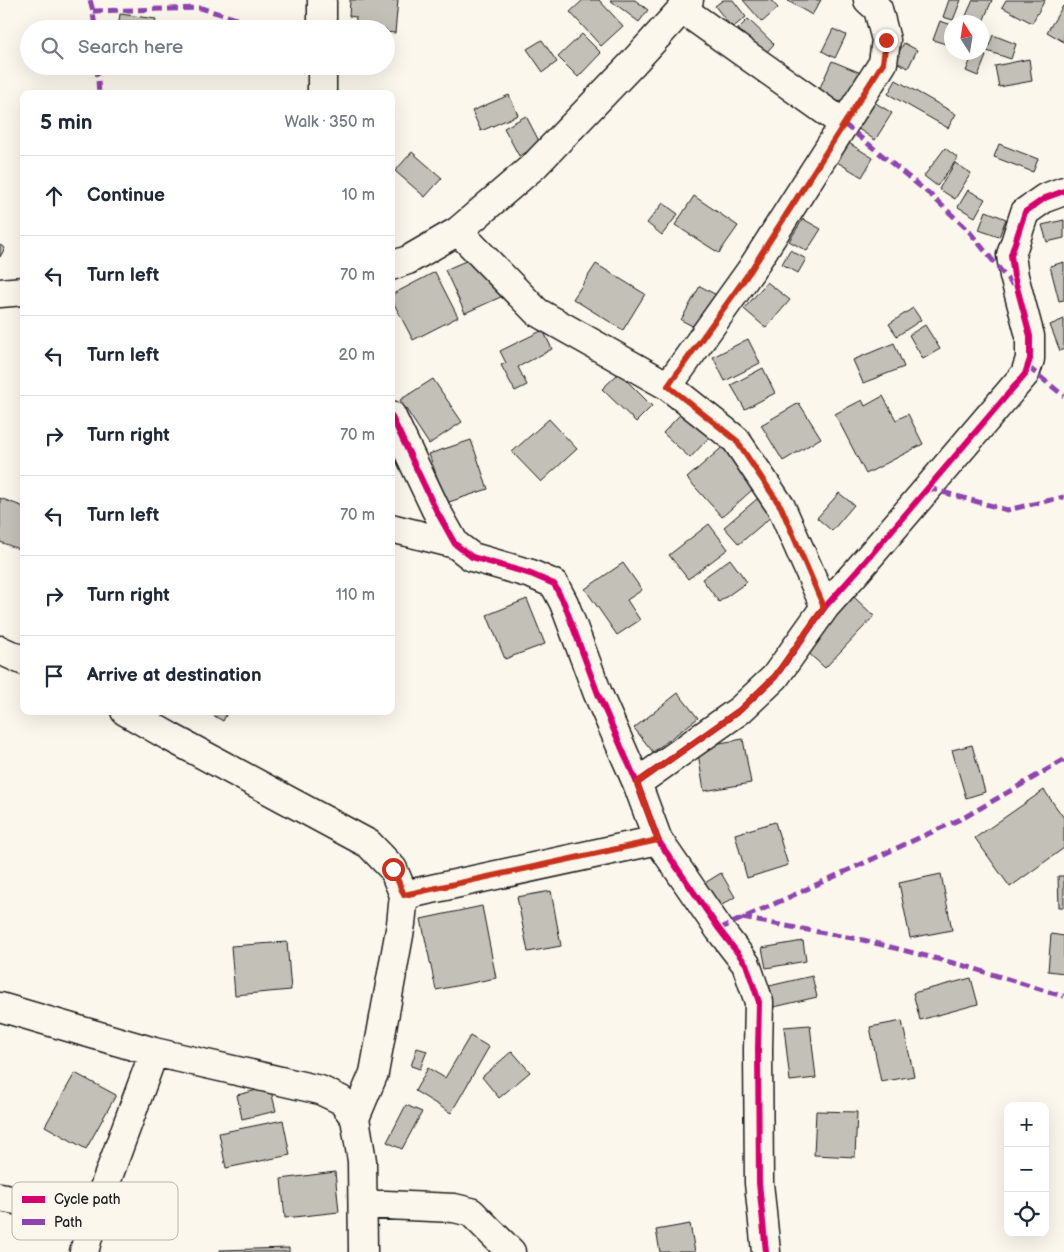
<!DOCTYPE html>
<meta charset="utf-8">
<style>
:root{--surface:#fff;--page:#f2f2f3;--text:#1f2937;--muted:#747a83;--line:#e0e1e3}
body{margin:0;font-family:"Balsamiq Sans",sans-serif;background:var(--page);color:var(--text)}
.controls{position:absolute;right:15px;bottom:15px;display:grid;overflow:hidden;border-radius:10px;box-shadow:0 5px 20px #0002}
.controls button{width:45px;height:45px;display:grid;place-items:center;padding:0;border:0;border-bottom:1px solid var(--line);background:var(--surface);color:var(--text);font:25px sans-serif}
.compass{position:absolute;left:944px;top:15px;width:45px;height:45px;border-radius:50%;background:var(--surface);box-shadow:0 5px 20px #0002;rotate:348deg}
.stop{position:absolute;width:15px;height:15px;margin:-11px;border:4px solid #c8321e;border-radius:50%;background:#fff}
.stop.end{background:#c8321e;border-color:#fff;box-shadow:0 1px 5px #0008}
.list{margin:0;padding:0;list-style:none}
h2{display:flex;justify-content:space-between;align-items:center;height:65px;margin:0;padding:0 20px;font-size:21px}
h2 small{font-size:16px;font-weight:400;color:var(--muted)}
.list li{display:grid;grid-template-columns:32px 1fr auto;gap:15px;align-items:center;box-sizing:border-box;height:80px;padding:0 20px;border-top:1px solid var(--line)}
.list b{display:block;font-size:19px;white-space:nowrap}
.list em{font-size:16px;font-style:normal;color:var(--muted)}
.icon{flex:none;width:28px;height:28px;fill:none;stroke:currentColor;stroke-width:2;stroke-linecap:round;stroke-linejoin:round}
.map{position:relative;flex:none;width:1064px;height:1252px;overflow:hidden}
.search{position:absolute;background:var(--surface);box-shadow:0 5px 20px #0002;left:20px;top:20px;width:375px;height:55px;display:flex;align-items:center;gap:12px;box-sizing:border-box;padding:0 18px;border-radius:28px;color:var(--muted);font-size:19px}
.panel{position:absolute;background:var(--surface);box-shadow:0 5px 20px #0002;left:20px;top:90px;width:375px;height:625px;border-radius:10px}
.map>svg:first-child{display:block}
</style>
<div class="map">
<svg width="1064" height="1252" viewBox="0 0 1064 1252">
<rect width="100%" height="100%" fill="#fbf7ec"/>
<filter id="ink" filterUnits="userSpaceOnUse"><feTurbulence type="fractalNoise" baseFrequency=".02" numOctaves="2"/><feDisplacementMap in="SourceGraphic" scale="10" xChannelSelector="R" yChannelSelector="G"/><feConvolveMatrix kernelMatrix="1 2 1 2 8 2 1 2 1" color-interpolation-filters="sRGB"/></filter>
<g filter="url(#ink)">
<!-- building -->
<path fill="#c3c0b8" stroke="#1c1c1c" d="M350 0H398L395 33 386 32V29H355L356 17 349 16Z
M583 0H599L623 26 601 46 570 12Z
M610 0H635L648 10 639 22Z
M723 0H733L746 17 732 28 715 6Z
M743 0H771L778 8 762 22Z
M789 0H821L812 15 788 1Z
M949 0H961L953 20 943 17Z
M973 0H992L982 24V22H974L965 18Z
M1006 0H1045L1032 23 1002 7Z
M1063 6H1064V42L1047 32Z
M120 14 156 19 154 29H118Z
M748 19 774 44 765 54 738 29Z
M940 21 952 25V46L933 40Z
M833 29 846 35 835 58 822 51Z
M582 34 601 53 578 77 558 57Z
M993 35 1016 44 1011 59 987 51Z
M542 40 557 62 543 72 527 49Z
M904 43 917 50 908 68 894 61Z
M974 52 986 56 978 76 966 71Z
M1029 59 1032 81 999 87 995 66Z
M832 61 861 73 846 105 818 92Z
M896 80 956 114 948 128 888 94Z
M509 95 518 115 481 131 472 111Z
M874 102 892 113 875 140 857 128Z
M526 116 541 145 519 156 504 128Z
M839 137 873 158 862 177 827 156Z
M999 144 1038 159 1033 172 994 157Z
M945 148 958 158 937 186 924 176Z
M412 152 442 178 425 197 395 171Z
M955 163 971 173 955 199 939 189Z
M968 190 985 199 975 217 958 207Z
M694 196 738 226 719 253 675 225Z
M663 203 678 214 662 235 647 223Z
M986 211 1006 219 999 237 979 230Z
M803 219 821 229 807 251 789 241Z
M1064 220V238L1047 242 1042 225Z
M0 245 5 248 0 257Z
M790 250 806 259 798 273 782 264Z
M484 253 503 296 465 313 445 270Z
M1064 262V300L1059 301 1050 266Z
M596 264 645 294 623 330 573 299Z
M435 272 458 317 413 340 391 298V295Z
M767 282 790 300 766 328 744 309Z
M700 286 720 297 702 331 681 320Z
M913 308 921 320 897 336 889 324Z
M1064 319V349L1060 351 1050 325Z
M925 325 940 349 923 359 909 335Z
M543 330 552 349 518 367 527 385 515 391 501 365 506 363 500 351Z
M748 339 760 363 725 381 713 357Z
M894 343 904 367 863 383 853 360Z
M763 368 775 393 745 409 731 385Z
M619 373 652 406 636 422 602 389Z
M433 379 462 422 429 444 400 400Z
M883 396 896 420 908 414 923 444 866 474 835 414 862 400 865 406Z
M799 403 821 438 783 461 761 425Z
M688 406 715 431 690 458 663 433Z
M549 419 577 449 541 482 512 452Z
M471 440 488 489 446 503 429 454Z
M727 443 762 481 722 517 687 478Z
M764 493 779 510 739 544 724 527Z
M839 493 854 505 832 531 817 518Z
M0 498 24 507V551L0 542Z
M709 524 728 549 688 579 669 555Z
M730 559 747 582 719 602 702 579Z
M623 563 642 590 627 600 640 620 617 635 585 589Z
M854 597 874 616 825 668 804 649Z
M527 599 545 644 505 659 487 615Z
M678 693 698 718 653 752 634 728Z
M206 711H228L223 721Z
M743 739 751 783 704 791 697 747Z
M972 745 985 792 966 798 952 750Z
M1044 790 1064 818V848L1010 887 975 838Z
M775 822 788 865 747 878 735 834Z
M721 873 735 897 714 910 700 886Z
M941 874 952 930 910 938 899 883Z
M1058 876H1064V907H1059Z
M551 891 561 946 528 952 517 897Z
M482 906 496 978 436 990 421 919Z
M1051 934 1064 936V973L1048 971Z
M803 941 806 961 766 968 762 948Z
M287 942 291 990 235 995 231 946Z
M812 976 817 997 774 1007 769 986Z
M971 978 978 1004 920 1020 913 993Z
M902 1021 914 1076 881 1082 870 1027Z
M810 1025 816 1078 790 1081 784 1027Z
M470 1036 489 1047 451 1113 415 1091 428 1068 445 1078Z
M417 1048 427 1051 420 1069 411 1066Z
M512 1051 530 1072 499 1098 482 1077Z
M75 1073 116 1095 86 1149 45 1126Z
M270 1087 276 1111 242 1119 237 1095Z
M406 1105 422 1112 402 1149 387 1142Z
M816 1111 857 1112 855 1157 814 1155Z
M283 1120 290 1155 226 1168 219 1133Z
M335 1172 339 1212 285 1218 281 1179Z
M690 1224 695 1252H660L656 1230Z
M289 1248V1252H220V1250Z"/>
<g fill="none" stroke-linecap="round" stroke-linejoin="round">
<!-- minor casing -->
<g stroke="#1c1c1c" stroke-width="31">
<path id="minor" d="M682 9 844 124
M322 29V0
M322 66V94
M458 231 537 312 668 386 736 440 781 507 825 607
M391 266 408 260 458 231 535 165 632 64 682 9 689 0
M0 293 24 291
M668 386 751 270 883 63 886 40 878 9 868 0
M391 415 436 510 455 544 472 557 531 574 554 584 564 603 598 694 637 783 658 840 719 929 746 964 759 1002 758 1050 759 1183 766 1252
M391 528 455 544
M0 650 24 661
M125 711 172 738 369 844 393 869 404 895 401 924 374 1073 355 1118
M637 783 740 710 775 677 825 607 858 570 1025 374 1030 359V336L1014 276 1011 255 1025 212 1045 198 1064 191
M404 895 658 840
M0 1007 154 1052 320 1090 341 1100 355 1118 362 1161 363 1252
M0 1197 94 1215
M363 1204 454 1208 471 1212 511 1252
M84 1252 94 1215 154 1052"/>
</g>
<!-- minor -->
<use href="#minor" stroke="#fbf7ec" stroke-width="28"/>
<!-- quiet -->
<path stroke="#8e44ad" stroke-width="5" stroke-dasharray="10 5" stroke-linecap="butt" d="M90 0 93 11 95 29
M93 11 201 8 269 29
M97 66 99 94
M844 124 933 197 968 230 1015 288
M1028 367 1064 396
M928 488 1007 510 1064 497
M742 918 863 940 969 967 1052 993 1064 996
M719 929 965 817 1064 760"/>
<!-- cycleway casing -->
<g stroke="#fbf7ec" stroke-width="9">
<path id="cycleway" d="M391 415 436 510 455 544 472 557 531 574 554 584 564 603 598 694 637 783 658 840 719 929 746 964 759 1002 758 1050 759 1183 766 1252
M637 783 740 710 775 677 825 607 858 570 1025 374 1030 359V336L1014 276 1011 255 1025 212 1045 198 1064 191"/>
</g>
<!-- cycleway -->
<use href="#cycleway" stroke="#d6006c" stroke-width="6"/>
</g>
</g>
<g fill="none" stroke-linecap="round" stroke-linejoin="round" filter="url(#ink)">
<!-- route -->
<path stroke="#c8321e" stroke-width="6" d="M393 869 404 895 658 840 637 783 740 710 775 676 824 607 781 507 736 440 668 386 751 270 883 63 886 40"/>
</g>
<!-- legend -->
<rect x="12" y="1182" width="166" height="58" rx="8" fill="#fbf7ec" stroke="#b8b5ae" stroke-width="1"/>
<rect x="22" y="1196" width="23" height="7" fill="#d6006c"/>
<rect x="22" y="1219" width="23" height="6" fill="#8e44ad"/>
<g font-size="14" fill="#1c1c1c">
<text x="54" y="1204">Cycle path</text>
<text x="54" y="1227">Path</text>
</g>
</svg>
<div class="controls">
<button>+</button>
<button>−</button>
<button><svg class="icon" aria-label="locate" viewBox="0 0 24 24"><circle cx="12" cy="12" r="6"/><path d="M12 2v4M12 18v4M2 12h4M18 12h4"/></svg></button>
</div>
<svg class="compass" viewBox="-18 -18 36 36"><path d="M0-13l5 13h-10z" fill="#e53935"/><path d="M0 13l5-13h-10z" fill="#747a83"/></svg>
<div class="stop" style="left:393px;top:869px"></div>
<div class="stop end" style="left:886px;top:40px"></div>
<div class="search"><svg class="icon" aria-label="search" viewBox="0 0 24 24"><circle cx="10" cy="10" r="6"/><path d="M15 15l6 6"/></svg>Search here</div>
<section class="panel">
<h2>5 min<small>Walk · 350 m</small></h2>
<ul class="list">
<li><svg class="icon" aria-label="ahead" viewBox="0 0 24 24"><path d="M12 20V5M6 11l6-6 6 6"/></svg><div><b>Continue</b></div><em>10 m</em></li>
<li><svg class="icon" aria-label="left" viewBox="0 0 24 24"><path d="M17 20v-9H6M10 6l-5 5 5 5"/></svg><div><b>Turn left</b></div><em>70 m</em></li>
<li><svg class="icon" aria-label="left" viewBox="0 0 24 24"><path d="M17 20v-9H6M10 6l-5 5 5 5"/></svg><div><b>Turn left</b></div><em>20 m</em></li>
<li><svg class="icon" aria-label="right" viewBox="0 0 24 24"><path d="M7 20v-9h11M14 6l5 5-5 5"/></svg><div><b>Turn right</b></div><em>70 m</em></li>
<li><svg class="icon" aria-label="left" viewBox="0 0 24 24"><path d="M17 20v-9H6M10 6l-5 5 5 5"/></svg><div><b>Turn left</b></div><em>70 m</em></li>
<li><svg class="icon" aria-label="right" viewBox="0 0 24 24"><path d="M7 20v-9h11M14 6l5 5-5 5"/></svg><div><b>Turn right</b></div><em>110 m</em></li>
<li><svg class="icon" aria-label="arrive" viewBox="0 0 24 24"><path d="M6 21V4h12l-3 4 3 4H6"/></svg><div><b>Arrive at destination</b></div></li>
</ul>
</section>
</div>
